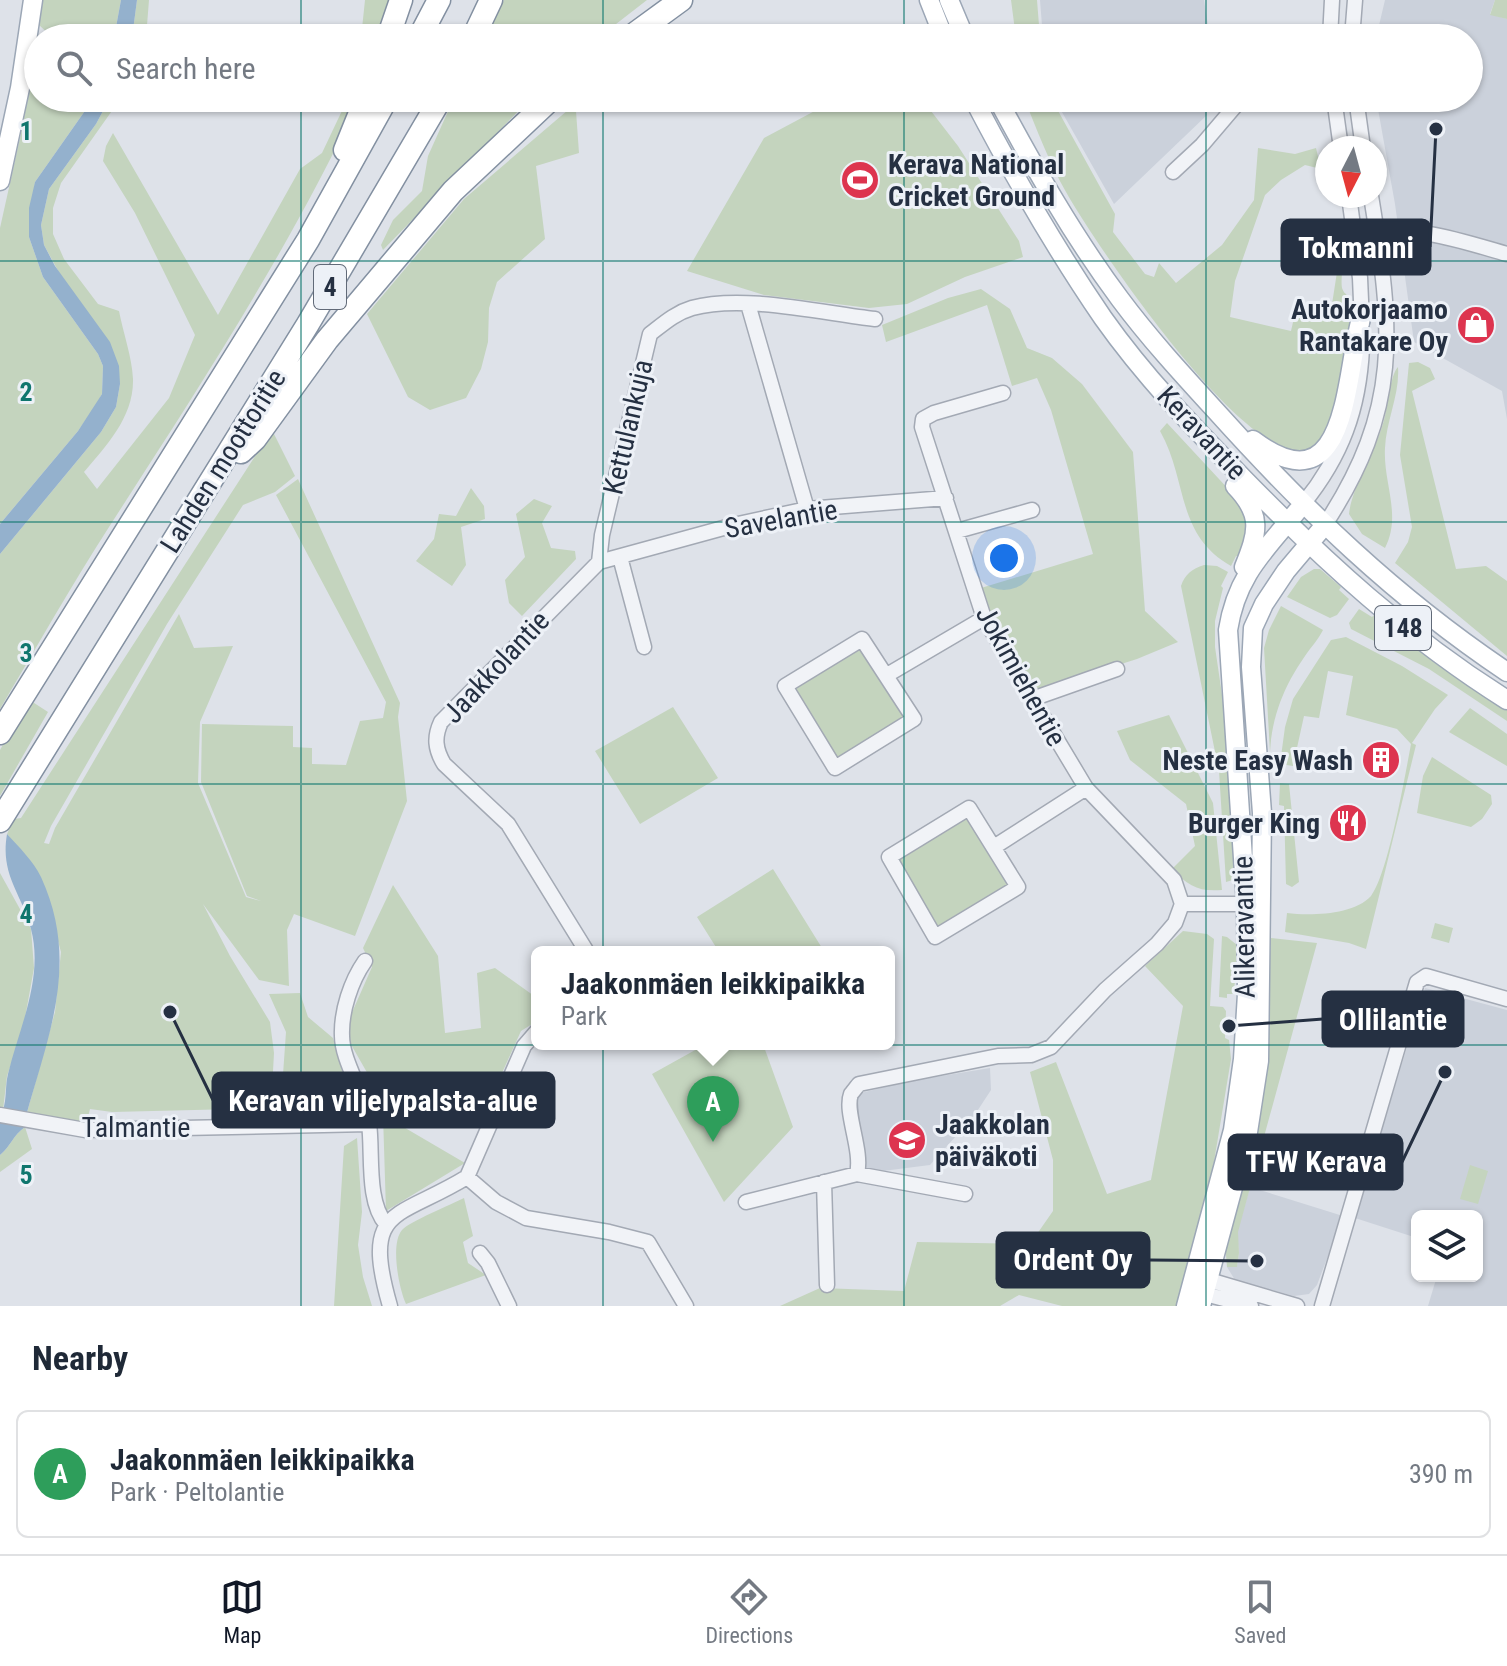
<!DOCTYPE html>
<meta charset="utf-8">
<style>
:root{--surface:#fff;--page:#f2f2f3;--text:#1f2937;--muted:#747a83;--line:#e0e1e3;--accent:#111827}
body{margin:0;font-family:"Roboto Condensed",sans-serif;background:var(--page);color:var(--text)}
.controls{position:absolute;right:24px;bottom:24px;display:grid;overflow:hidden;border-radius:12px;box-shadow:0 2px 6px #0004}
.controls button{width:72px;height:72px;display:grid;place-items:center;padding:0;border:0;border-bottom:2px solid var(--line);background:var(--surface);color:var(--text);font:40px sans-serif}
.compass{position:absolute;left:1315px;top:136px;width:72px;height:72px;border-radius:50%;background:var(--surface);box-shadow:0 2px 6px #0004;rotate:186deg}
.you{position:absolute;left:1004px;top:558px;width:28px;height:28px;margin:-20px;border:6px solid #fff;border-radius:50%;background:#1a73e8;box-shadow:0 0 0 12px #1a73e833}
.badge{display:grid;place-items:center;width:52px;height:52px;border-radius:50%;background:var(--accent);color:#fff;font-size:26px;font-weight:700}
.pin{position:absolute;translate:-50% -66px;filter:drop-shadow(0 2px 4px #0008)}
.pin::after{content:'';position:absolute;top:42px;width:28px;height:24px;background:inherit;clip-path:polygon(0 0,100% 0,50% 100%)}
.popup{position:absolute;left:531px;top:946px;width:364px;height:104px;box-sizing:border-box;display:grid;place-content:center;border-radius:12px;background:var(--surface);filter:drop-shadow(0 2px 6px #0005);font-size:26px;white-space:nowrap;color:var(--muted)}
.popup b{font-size:30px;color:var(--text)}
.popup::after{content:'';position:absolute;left:50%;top:100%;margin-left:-16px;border:16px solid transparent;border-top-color:var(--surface)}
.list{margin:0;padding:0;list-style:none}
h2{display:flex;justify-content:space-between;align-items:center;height:104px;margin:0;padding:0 32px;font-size:34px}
h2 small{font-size:26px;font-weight:400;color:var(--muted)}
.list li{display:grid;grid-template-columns:52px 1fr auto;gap:24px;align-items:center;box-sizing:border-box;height:128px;margin:0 16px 16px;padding:0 16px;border:2px solid var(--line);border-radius:12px}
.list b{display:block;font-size:30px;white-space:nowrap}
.list p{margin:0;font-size:26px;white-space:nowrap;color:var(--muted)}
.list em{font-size:26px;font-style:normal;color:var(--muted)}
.icon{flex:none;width:44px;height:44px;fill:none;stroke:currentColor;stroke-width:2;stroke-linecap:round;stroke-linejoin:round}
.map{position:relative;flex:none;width:1507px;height:1306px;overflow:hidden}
.search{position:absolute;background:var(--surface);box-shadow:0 2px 6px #0004;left:24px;right:24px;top:24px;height:88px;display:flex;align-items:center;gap:20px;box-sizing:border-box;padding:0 28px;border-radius:44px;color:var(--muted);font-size:30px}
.sheet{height:248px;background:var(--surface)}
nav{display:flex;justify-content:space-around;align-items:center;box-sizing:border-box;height:112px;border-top:2px solid var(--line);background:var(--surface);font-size:22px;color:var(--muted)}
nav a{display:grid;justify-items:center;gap:4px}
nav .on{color:var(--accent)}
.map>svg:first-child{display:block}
</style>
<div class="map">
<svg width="1507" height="1306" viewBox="0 0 1507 1306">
<rect width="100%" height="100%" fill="#dee2e9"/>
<!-- built -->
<path fill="#cbd1db" d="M1040 0H1204L1210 38H1043Z
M1385 0H1495L1490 14 1507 19V419L1502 391 1414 342 1395 204 1376 98H1469V38H1376Z
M1054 98H1205L1207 115 1114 204Z
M1425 988 1507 1010V1306H1428L1437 1276H1477V1216H1417V1238L1355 1218Z
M990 1068 991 1090 974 1116 930 1165 867 1173 856 1101 861 1093 905 1082Z
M1250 1187 1343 1216 1317 1285 1309 1294 1294 1296 1235 1280 1227 1267 1237 1266 1239 1253 1237 1233Z"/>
<!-- green -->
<path fill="#c4d4be" d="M43 0H121L114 38H53L39 25Z
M137 0H149L146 38H132Z
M365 0H396L383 38H361Z
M504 0H647L598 38H483Z
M1011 0H1037L1040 38H1016Z
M1495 0H1507V19L1490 15Z
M38 66V98H94L35 182 29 237 43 277 98 354 103 366 102 394 94 408 78 431 0 524V228L22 129 29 84Z
M110 98H121L61 183 53 208V234L64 259 98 304 119 311C123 332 132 357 133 379 134 417 106 446 84 472L97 489 169 398 195 335 135 213 103 161 106 146 113 133 218 315 300 169 322 153 348 98H360C290 249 199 387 109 527 71 586 36 648 0 709V554L101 432 116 407 120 384 44 245 41 225 49 189 96 124Z
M454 98H531L383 250 381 245 393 220 422 191 428 156Z
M839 98H921L958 146 1019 241 1023 257 965 277 907 304 869 308 764 295 687 271 764 138Z
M1024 98H1051L1115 214 1113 232 1145 274 1154 277 1159 263 1176 283 1222 245 1254 200 1258 148 1295 154 1316 148 1321 169 1305 165 1281 180 1265 195 1235 281 1230 317 1291 331 1296 309 1330 317 1337 272 1342 270C1342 275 1341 283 1342 288 1345 296 1346 291 1348 299 1355 329 1341 423 1319 445 1264 498 1089 234 1066 192 1049 162 1037 130 1024 98Z
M568 110 576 111 579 153 536 166 545 239 497 282 489 308 488 342 481 369 466 398 430 410 408 397 367 314 464 199Z
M981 289 1010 309 1027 348 1052 358 1082 384 1133 452 1145 611 1178 642 1137 659 1036 691 994 627 981 588 1093 554 1051 410 1037 378 1012 386 987 305 886 342 882 325 948 298Z
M1418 362 1430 368 1435 379 1412 391 1456 569 1486 566 1507 581V656L1395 563 1408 542 1412 527 1400 455 1409 363Z
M1398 367C1400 394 1386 421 1385 448 1383 483 1402 515 1385 548L1362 534 1349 514C1352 486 1376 450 1384 420 1388 407 1390 375 1398 367Z
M1167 423 1245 507 1249 529 1240 557 1236 556 1231 566C1175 534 1188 480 1160 431Z
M272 430 295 476 275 492 243 505 167 624 51 826 44 843 49 844 55 828 179 614 194 648 233 646 200 722 198 783 246 897 261 901 247 896 201 782 202 724 293 726V747L312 748V764L346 765 360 721 383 718 386 702 276 495 298 479 400 703 398 717 407 801 355 936 294 914 287 930 289 986 259 980 203 904 230 956 270 1022 274 1053 271 1108 112 1112 90 1109 86 1125 26 1116 55 1012 61 952 40 876 7 834 14 819 21 818Z
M471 488 484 506 485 519 461 527 466 565 452 586 416 561 434 539 439 514 456 516Z
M534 499 552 506 542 523 551 548 575 551 576 559 522 616 509 603 505 580 525 557 516 514Z
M1204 565 1217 566 1228 572 1221 586 1223 588 1215 621V647L1226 722 1236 879 1226 882 1219 771 1181 586C1185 574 1192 569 1204 565Z
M1314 569H1320L1341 587 1339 590 1349 599 1337 615 1330 618 1287 597 1301 577Z
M1281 606 1323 630C1318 640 1311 647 1305 656 1284 686 1272 716 1270 752L1264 648 1269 630Z
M1359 609 1372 617 1374 615 1459 680 1507 710V721L1429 669 1351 629 1349 623Z
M1346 637 1402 666 1448 695 1435 709 1412 743 1416 745 1366 949 1349 943 1285 932 1287 913C1310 916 1354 915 1371 896 1388 874 1405 776 1411 744L1397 729 1346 715 1353 676 1328 671 1319 718 1304 716 1293 766 1280 764 1285 727 1293 699 1331 640Z
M861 649 906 719 837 760 793 689Z
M28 699 48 712 0 796V750Z
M673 707 718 778 640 824 595 751Z
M1470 708 1507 734V766L1449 732Z
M1169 715 1213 803 1222 890C1199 892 1188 886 1172 869L1195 846 1186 804 1130 760 1117 731Z
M1432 757 1491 795 1492 804 1482 819 1471 827 1417 813 1423 776Z
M1280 783 1289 784 1299 882 1292 887 1286 884 1284 806 1279 805Z
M968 815 1011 888 938 930 897 858Z
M773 869 822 948 816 952H719L697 917Z
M0 873 31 929 34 968 23 1029 7 1076 3 1110H0Z
M393 885 438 956 445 1033 481 1028 477 973 495 968 537 998V1021L521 1031 493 1093 381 1097 349 1041 350 1017 372 967 363 948Z
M1435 923 1453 928 1449 943 1431 938Z
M1183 931 1207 934 1214 939 1210 1006 1223 1007 1226 1011 1225 1038 1229 1040 1231 1059 1208 1198 1177 1306H1062L1019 1295 1000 1306H780L820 1288 904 1291 917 1242 1030 1244 1053 1211V1160L1030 1072 1056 1062 1107 1194 1151 1180 1183 1006 1145 966Z
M1222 936 1227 937 1237 945 1238 964 1233 994H1227V998L1219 997Z
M1271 938 1317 943 1238 1232 1239 1253 1237 1267H1227L1225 1243 1264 1063Z
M300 993 308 1017 333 1038 353 1110 350 1118 280 1117 286 1032 269 994Z
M706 1044H763L793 1127 724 1202 652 1074Z
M383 1115 465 1163 386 1211Z
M25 1127 32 1149 0 1172V1155C11 1146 13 1135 25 1127Z
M357 1138 362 1212 358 1245 363 1277 372 1306H334L344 1146Z
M1470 1165 1488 1171 1478 1204 1460 1199Z
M464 1198 473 1236 463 1242 468 1263 486 1275 406 1304C399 1289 390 1244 402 1230 409 1222 452 1204 464 1198Z"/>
<!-- water -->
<path fill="#94b1cd" d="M121 0H137L132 38H114Z
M94 98H110L96 124 49 189 41 225 44 245 55 266 110 342 119 366 120 384 116 407 101 432 0 554V524L78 431 102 394 103 366 98 354 43 277 29 237V208L35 182Z
M7 834C19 847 33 861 41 877 80 962 49 1033 26 1116L3 1110C7 1098 5 1086 8 1074 19 1028 44 978 31 929 21 892 0 875 7 834Z
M2 1122 25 1127C13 1135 11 1146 0 1155V1123Z"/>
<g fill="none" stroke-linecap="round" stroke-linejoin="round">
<!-- minor casing -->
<g stroke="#a3a9b4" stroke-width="17">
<path id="minor" d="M1330 38 1332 0
M1352 38 1355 0
M1334 98 1341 148
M1356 98 1363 148
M1173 172 1202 145 1242 98
M1349 196 1360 278 1362 323
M1367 234C1414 224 1461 241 1507 254
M748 304 807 509
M1003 393 934 413 923 419 922 427 984 618 1086 788 1174 880 1182 904H1254
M1303 504C1342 456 1359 409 1362 348
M1324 526C1402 408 1393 330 1371 196
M957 531 1032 510
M620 557 644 647
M599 562 602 535 650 334C663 324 675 313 692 308 743 294 822 313 875 319
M862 639 914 719 835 768 785 686Z
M887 675 984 618
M1032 699 1117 669
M969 808 1018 887 935 937 889 857Z
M994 847 1086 788
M587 952 508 824 444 764C435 749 434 737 441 722L599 562 738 524 807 509 946 498
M365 961C351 981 341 1011 342 1036 342 1061 365 1094 369 1123 373 1153 366 1201 386 1224
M0 1115 85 1130 369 1124
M857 1174C863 1150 844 1112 851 1094 852 1093 858 1085 859 1084L998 1056 1031 1055 1051 1047 1105 990 1157 944 1175 923 1182 904
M467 1177 496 1202 526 1218 609 1232 648 1242 686 1306
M824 1182 827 1285
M746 1202 857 1174 965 1194
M480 1253 488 1263 509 1306
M1201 1280H1209L1297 1306
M1199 1287 1205 1294 1251 1306
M390 1306C361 1205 397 1220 467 1177L524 1046 537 1031
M1322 1306 1417 982 1426 976 1507 999"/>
</g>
<!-- major casing -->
<g stroke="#9ca7b6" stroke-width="21">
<path id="major" d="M929 0 944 38
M949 0 965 38
M973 98C1012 173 1055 248 1103 318 1144 376 1193 427 1243 478 1324 561 1408 638 1507 700
M997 98C1034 167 1073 236 1120 299 1149 338 1182 374 1215 410 1305 510 1395 597 1507 672
M0 181 20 88 33 0
M1253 440C1351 513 1344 371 1362 315
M1235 486C1263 515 1258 532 1244 567
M1186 1306 1233 1130 1243 1059 1247 994 1246 904 1228 630C1237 572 1268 548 1303 504
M1201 1306 1248 1132 1259 1061 1262 813 1251 667 1253 628 1264 604 1286 571 1324 526"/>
</g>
<!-- highway casing -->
<g stroke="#8390a1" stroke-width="25">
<path id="highway" d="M388 38 401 0
M419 38 439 0
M473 38 491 0
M629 38 681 0
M345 150 366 98
M241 452 255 439 327 340 453 191 552 98
M0 733 308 240 387 98
M0 821 308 324 441 98"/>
</g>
<!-- minor -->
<use href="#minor" stroke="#f1f3f7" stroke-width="14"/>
<!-- major -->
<use href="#major" stroke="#fff" stroke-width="18"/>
<!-- highway -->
<use href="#highway" stroke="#fff" stroke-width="22"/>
</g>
<!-- grid -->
<path fill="none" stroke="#0f766e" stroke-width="2" stroke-opacity="0.55" d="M301 0V38M603 0V38M904 0V38M1206 0V38M301 98V1306M603 98V1306M904 98V1306M1206 98V1306M0 261H1507M0 522H1507M0 784H1507M0 1045H1507"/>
<!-- icons -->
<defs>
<g id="stadium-disc" transform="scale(2)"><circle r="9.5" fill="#dd344f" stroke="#edf1f7"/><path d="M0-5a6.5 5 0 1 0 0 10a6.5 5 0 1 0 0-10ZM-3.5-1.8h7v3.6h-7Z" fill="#fff"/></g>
<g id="shop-disc" transform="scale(2)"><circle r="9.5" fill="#dd344f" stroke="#edf1f7"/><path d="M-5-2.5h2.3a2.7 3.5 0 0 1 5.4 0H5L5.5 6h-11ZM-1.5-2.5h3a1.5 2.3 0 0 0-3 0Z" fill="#fff"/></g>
<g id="building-disc" transform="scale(2)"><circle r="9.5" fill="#dd344f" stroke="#edf1f7"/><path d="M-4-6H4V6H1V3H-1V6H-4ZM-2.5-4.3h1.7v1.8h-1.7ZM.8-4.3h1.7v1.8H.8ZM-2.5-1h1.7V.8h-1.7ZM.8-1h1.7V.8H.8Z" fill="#fff"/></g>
<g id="restaurant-disc" transform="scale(2)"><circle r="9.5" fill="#dd344f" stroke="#edf1f7"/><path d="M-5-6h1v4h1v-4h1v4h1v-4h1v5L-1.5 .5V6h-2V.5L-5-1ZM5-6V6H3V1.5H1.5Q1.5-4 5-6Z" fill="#fff"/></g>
<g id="school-disc" transform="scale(2)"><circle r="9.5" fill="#dd344f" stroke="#edf1f7"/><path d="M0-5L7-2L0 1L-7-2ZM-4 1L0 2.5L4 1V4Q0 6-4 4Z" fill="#fff"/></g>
</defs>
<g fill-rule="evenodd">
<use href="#stadium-disc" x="860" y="180"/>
<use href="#shop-disc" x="1476" y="325"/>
<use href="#building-disc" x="1381" y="760"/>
<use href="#restaurant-disc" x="1348" y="823"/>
<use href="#school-disc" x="907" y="1140"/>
</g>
<g text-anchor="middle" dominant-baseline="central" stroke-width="6" stroke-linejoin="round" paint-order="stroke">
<!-- shield labels -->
<g fill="#edf1f7" stroke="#616a78" stroke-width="2">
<rect x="314" y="265" width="32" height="44" rx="6"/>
<rect x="1375" y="606" width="56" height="44" rx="6"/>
</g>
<g font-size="26" font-weight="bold" fill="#253042">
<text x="330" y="287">4</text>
<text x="1403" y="628">148</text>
</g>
<!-- poi labels -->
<g font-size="28" font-weight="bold" fill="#253042" stroke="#edf1f7" text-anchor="end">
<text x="888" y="164" text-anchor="start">Kerava National<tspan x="888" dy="32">Cricket Ground</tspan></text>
<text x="1448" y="309">Autokorjaamo<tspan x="1448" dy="32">Rantakare Oy</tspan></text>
<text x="1353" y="760">Neste Easy Wash</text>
<text x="1320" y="823">Burger King</text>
<text x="935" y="1124" text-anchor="start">Jaakkolan<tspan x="935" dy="32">päiväkoti</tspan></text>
</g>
<!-- street labels -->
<g font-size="28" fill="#253042" stroke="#edf1f7">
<text transform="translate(628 427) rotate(-77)">Kettulankuja</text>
<text transform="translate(1202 433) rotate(47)">Keravantie</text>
<text transform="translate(223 461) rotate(-58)">Lahden moottoritie</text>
<text transform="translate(781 519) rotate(-10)">Savelantie</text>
<text transform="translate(496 667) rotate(-47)">Jaakkolantie</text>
<text transform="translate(1021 676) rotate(61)">Jokimiehentie</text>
<text transform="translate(1244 927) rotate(-91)">Alikeravantie</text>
<text x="136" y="1127">Talmantie</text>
</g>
</g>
<g font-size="26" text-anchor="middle" font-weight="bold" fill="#0f766e" stroke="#edf1f7" stroke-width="6" stroke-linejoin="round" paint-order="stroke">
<text x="26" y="140">1</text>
<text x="26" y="401">2</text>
<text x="26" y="662">3</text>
<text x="26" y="923">4</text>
<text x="26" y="1184">5</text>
</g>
<!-- callouts -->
<path fill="none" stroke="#253042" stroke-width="3" d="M1436 129L1430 247M1229 1026L1323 1019M170 1012L213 1100M1445 1072L1402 1162M1257 1261L1149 1260"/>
<g fill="#253042" stroke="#edf1f7" stroke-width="3">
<circle cx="1436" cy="129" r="8"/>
<circle cx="1229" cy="1026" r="8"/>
<circle cx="170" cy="1012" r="8"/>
<circle cx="1445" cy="1072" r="8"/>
<circle cx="1257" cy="1261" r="8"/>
</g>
<g fill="#253042" stroke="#253042" stroke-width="3">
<rect x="1282" y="220" width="148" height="54" rx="8"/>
<rect x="1323" y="992" width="140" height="54" rx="8"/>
<rect x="213" y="1073" width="341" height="54" rx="8"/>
<rect x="1229" y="1135" width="173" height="54" rx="8"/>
<rect x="997" y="1233" width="152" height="54" rx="8"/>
</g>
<g font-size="30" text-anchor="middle" font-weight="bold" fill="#fff">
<text x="1356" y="258">Tokmanni</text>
<text x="1393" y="1030">Ollilantie</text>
<text x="383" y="1111">Keravan viljelypalsta-alue</text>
<text x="1316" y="1172">TFW Kerava</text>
<text x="1073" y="1270">Ordent Oy</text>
</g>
</svg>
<div class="controls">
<button><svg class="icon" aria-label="layers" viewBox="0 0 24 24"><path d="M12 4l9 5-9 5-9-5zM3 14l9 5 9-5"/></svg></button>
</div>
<svg class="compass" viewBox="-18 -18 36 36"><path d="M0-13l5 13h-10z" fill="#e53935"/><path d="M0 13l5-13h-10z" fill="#747a83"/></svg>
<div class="you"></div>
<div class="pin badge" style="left:713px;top:1142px;background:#2e9e5b">A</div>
<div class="popup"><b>Jaakonmäen leikkipaikka</b>Park</div>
<div class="search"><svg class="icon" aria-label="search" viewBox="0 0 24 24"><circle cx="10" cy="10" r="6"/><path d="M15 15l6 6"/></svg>Search here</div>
</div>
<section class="sheet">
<h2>Nearby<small></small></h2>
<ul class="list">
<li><span class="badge" style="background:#2e9e5b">A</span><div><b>Jaakonmäen leikkipaikka</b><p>Park · Peltolantie</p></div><em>390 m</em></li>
</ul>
</section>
<nav>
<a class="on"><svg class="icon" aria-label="map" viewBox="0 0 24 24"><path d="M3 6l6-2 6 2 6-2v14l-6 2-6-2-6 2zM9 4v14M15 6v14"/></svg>Map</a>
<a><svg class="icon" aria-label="directions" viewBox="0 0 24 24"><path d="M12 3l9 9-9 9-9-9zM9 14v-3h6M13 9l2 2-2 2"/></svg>Directions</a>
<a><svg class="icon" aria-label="saved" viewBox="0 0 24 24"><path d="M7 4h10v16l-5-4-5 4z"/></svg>Saved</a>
</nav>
